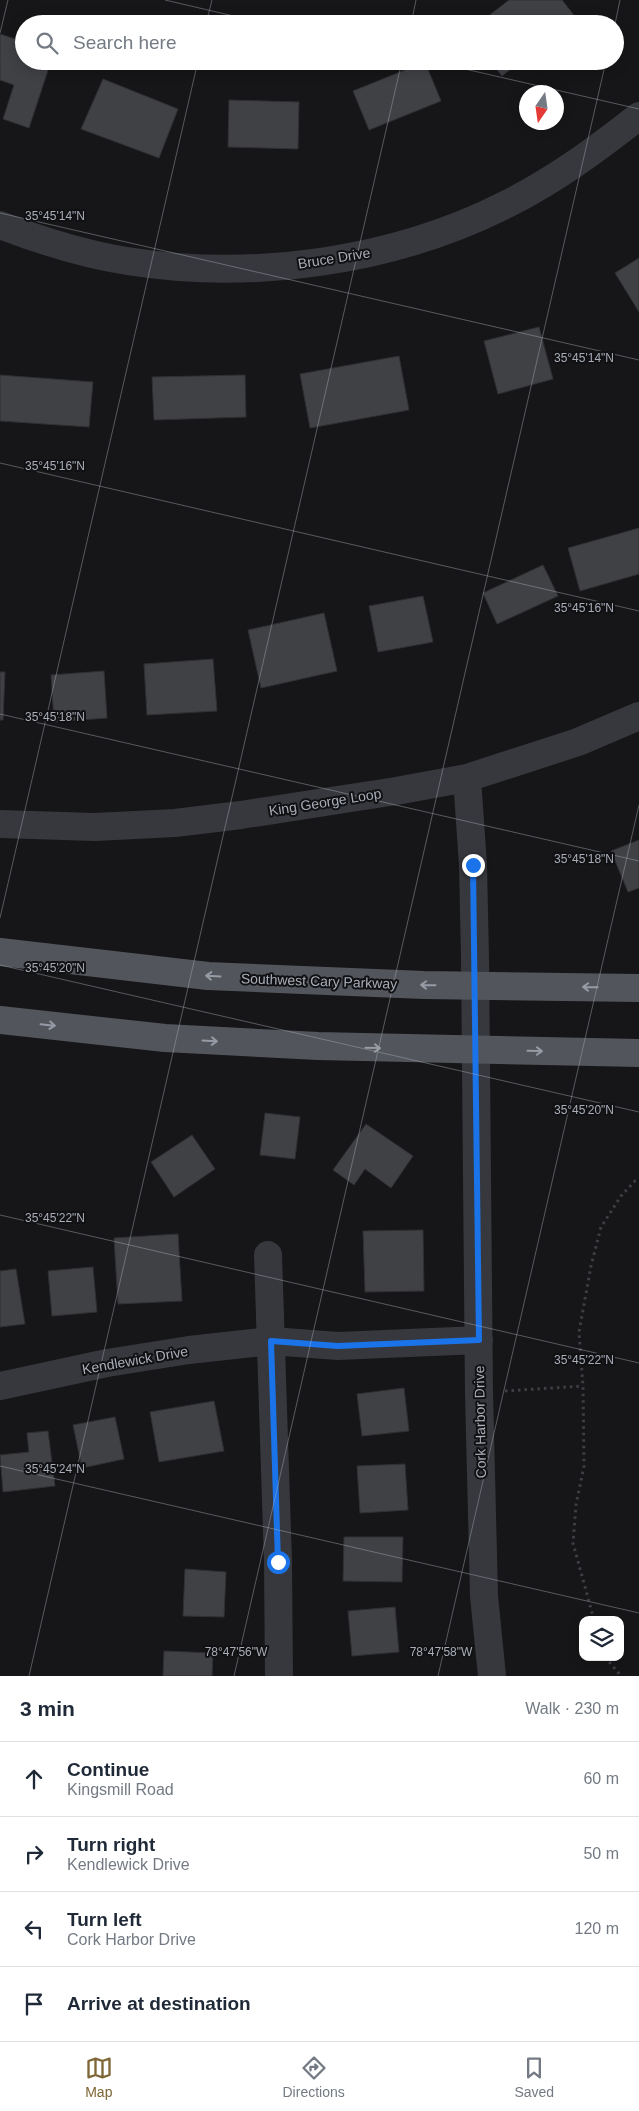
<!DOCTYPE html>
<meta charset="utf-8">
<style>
:root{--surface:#fff;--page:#f6f6f7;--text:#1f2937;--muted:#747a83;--line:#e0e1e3;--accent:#7e6636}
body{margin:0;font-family:Arial,sans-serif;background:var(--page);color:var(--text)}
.controls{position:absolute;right:15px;bottom:15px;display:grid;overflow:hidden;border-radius:10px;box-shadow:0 2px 12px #0003}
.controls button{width:45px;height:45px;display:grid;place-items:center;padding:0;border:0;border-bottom:1px solid var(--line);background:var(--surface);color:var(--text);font:25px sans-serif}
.compass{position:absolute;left:519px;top:85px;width:45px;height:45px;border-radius:50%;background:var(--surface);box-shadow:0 2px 12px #0003;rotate:193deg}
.stop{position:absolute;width:15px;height:15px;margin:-11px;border:4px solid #1a73e8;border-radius:50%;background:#fff}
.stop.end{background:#1a73e8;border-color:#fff;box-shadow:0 1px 5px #0008}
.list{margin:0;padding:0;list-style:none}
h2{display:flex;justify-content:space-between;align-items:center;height:65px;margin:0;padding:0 20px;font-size:21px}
h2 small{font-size:16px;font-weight:400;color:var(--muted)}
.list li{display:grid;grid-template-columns:32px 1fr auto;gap:15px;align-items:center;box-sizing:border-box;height:75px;padding:0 20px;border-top:1px solid var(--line)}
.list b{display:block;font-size:19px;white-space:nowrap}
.list p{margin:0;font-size:16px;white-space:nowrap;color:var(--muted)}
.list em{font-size:16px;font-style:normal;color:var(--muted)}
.icon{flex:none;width:28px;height:28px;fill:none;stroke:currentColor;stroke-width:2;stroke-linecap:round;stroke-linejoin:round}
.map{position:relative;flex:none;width:639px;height:1676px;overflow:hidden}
.search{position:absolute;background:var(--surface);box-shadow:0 2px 12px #0003;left:15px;right:15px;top:15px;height:55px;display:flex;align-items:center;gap:12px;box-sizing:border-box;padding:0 18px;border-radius:28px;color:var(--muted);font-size:19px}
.sheet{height:365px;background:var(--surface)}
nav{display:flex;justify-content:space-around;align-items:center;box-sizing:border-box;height:70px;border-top:1px solid var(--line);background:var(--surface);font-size:14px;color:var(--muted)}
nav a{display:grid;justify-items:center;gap:2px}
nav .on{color:var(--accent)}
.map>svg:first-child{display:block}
</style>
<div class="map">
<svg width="639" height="1676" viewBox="0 0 639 1676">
<rect width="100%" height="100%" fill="#161618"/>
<!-- building -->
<path fill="#404145" stroke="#303034" d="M509 0H562L577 19 571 24H478Z
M0 34 24 42V61H51L29 128 3 119 14 85 0 80Z
M490 61H521L502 76Z
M425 62 441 101 369 130 353 91Z
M103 79 178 109 159 158 81 129Z
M229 100 299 102 298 149 228 147Z
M639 258V312L615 273Z
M539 327 553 379 498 394 484 341Z
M399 356 409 410 310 428 300 374Z
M0 375 93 382 89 427 0 421Z
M245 375 246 417 154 420 152 377Z
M639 528V574L580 591 568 548Z
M543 565 558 596 497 624 483 593Z
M423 596 433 642 378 652 369 606Z
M324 613 337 671 261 688 248 630Z
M213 659 217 711 147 715 144 664Z
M104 671 107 718 54 722 51 675Z
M0 672H5L3 720H0Z
M639 840V888L628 892 611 851Z
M265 1113 300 1117 295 1159 260 1155Z
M366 1124 413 1156 391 1188 365 1169 354 1185 333 1170Z
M192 1135 215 1169 174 1197 151 1162Z
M423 1230 424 1291 365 1292 363 1231Z
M178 1234 182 1301 118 1304 114 1238Z
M93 1267 97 1312 52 1316 48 1271Z
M16 1269 25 1324 0 1327V1271Z
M404 1388 409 1431 362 1436 357 1394Z
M214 1401 224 1451 159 1462 150 1412Z
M115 1417 124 1459 82 1468 73 1425Z
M48 1431 55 1486 3 1492 0 1455 29 1452 27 1433Z
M405 1464 408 1510 360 1513 357 1466Z
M344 1537H403L402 1582 343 1581Z
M185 1569 226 1572 224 1617 183 1616Z
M395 1607 399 1652 352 1656 348 1611Z
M164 1651 213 1653 212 1676H163Z"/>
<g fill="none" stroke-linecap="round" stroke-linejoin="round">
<!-- path -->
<path stroke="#3d3f44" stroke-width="3" stroke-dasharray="2.5 4" stroke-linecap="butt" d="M505 1391 583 1386
M594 1620 573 1543 576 1505 584 1466 583 1386 579 1332 591 1266 601 1227 621 1196 635 1181 639 1180
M605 1657 621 1676"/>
<!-- minor -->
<path stroke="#37383d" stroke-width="28" d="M0 225C42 241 83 254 127 261 253 281 393 262 507 204 555 180 597 149 639 116
M467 778 473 865 475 958 479 1393 484 1596 492 1676
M0 824 95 827 175 823 241 815 396 791 467 778 578 742 639 716
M268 1255 278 1562 279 1676
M0 1386 107 1363 189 1350 271 1341 338 1346 479 1340"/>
<!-- major -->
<path stroke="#53555c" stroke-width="28" d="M0 952 208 976 424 985 639 988
M0 1020 165 1038 318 1046 639 1053"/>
</g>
<!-- one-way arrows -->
<defs><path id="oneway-shaft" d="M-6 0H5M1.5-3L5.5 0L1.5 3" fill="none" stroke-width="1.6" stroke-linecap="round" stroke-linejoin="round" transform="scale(1.25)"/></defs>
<g stroke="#979ba6">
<use href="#oneway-shaft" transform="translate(213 976) rotate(-177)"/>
<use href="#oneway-shaft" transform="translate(428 985) rotate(-179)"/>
<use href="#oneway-shaft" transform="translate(590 987) rotate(-179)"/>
<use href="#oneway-shaft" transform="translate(48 1025) rotate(6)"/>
<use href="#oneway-shaft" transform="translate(210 1041) rotate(3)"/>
<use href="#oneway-shaft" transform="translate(373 1048) rotate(1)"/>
<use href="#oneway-shaft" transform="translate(535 1051) rotate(1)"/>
</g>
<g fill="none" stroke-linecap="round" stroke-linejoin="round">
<!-- route -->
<path stroke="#1a73e8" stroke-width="6" d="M278 1562 271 1341 338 1346 479 1340 473 865"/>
</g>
<!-- ticks -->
<path fill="none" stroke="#a8adb8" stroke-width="1" stroke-opacity="0.45" d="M165 0 268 24M206 24 212 0M411 24 416 0M615 24 620 0M0 33 8 0M430 61 639 109M0 213 639 360M0 463 639 611M0 714 639 861M0 918 198 61M0 965 639 1112M0 1215 639 1363M0 1466 639 1613M29 1676 402 61M234 1676 606 61M438 1676 639 805"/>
<g text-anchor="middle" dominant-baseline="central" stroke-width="4" stroke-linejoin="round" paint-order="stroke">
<!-- street labels -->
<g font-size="14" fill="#a8adb8" stroke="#111113">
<text transform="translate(334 258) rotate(-9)">Bruce Drive</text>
<text transform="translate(325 802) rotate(-9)">King George Loop</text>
<text transform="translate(319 981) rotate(2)">Southwest Cary Parkway</text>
<text transform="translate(135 1360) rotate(-10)">Kendlewick Drive</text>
<text transform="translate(480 1422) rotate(-91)">Cork Harbor Drive</text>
</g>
</g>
<g font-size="12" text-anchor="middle" fill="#a8adb8" stroke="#111113" stroke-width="4" stroke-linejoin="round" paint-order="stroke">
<text x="55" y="220">35°45'14"N</text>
<text x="584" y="362">35°45'14"N</text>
<text x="55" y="470">35°45'16"N</text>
<text x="584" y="612">35°45'16"N</text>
<text x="55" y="721">35°45'18"N</text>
<text x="584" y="863">35°45'18"N</text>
<text x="55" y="972">35°45'20"N</text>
<text x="584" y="1114">35°45'20"N</text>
<text x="55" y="1222">35°45'22"N</text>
<text x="584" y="1364">35°45'22"N</text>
<text x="55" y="1473">35°45'24"N</text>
<text x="236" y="1656">78°47'56"W</text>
<text x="441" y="1656">78°47'58"W</text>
</g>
</svg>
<div class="controls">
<button><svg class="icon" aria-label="layers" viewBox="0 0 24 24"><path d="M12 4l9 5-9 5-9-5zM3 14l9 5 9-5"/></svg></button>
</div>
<svg class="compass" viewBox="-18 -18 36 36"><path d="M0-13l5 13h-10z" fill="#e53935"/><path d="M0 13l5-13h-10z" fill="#747a83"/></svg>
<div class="stop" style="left:278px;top:1562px"></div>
<div class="stop end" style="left:473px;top:865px"></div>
<div class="search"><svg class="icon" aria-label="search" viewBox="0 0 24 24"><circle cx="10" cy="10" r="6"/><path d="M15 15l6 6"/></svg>Search here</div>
</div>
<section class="sheet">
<h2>3 min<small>Walk · 230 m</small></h2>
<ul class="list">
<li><svg class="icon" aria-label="ahead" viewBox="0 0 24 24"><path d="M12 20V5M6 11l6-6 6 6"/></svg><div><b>Continue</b><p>Kingsmill Road</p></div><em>60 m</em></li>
<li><svg class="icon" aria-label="right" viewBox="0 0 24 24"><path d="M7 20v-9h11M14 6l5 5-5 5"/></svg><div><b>Turn right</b><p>Kendlewick Drive</p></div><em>50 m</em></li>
<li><svg class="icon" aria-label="left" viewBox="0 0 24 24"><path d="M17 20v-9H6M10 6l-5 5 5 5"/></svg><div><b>Turn left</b><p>Cork Harbor Drive</p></div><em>120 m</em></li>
<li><svg class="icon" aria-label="arrive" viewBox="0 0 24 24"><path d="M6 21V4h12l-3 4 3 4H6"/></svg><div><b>Arrive at destination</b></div></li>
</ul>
</section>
<nav>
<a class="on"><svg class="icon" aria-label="map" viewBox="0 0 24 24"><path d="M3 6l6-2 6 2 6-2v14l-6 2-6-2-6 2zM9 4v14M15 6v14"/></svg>Map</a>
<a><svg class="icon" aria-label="directions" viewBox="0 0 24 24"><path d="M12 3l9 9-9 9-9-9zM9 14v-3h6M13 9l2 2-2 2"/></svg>Directions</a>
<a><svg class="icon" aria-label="saved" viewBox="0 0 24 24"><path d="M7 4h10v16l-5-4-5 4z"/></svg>Saved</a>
</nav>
